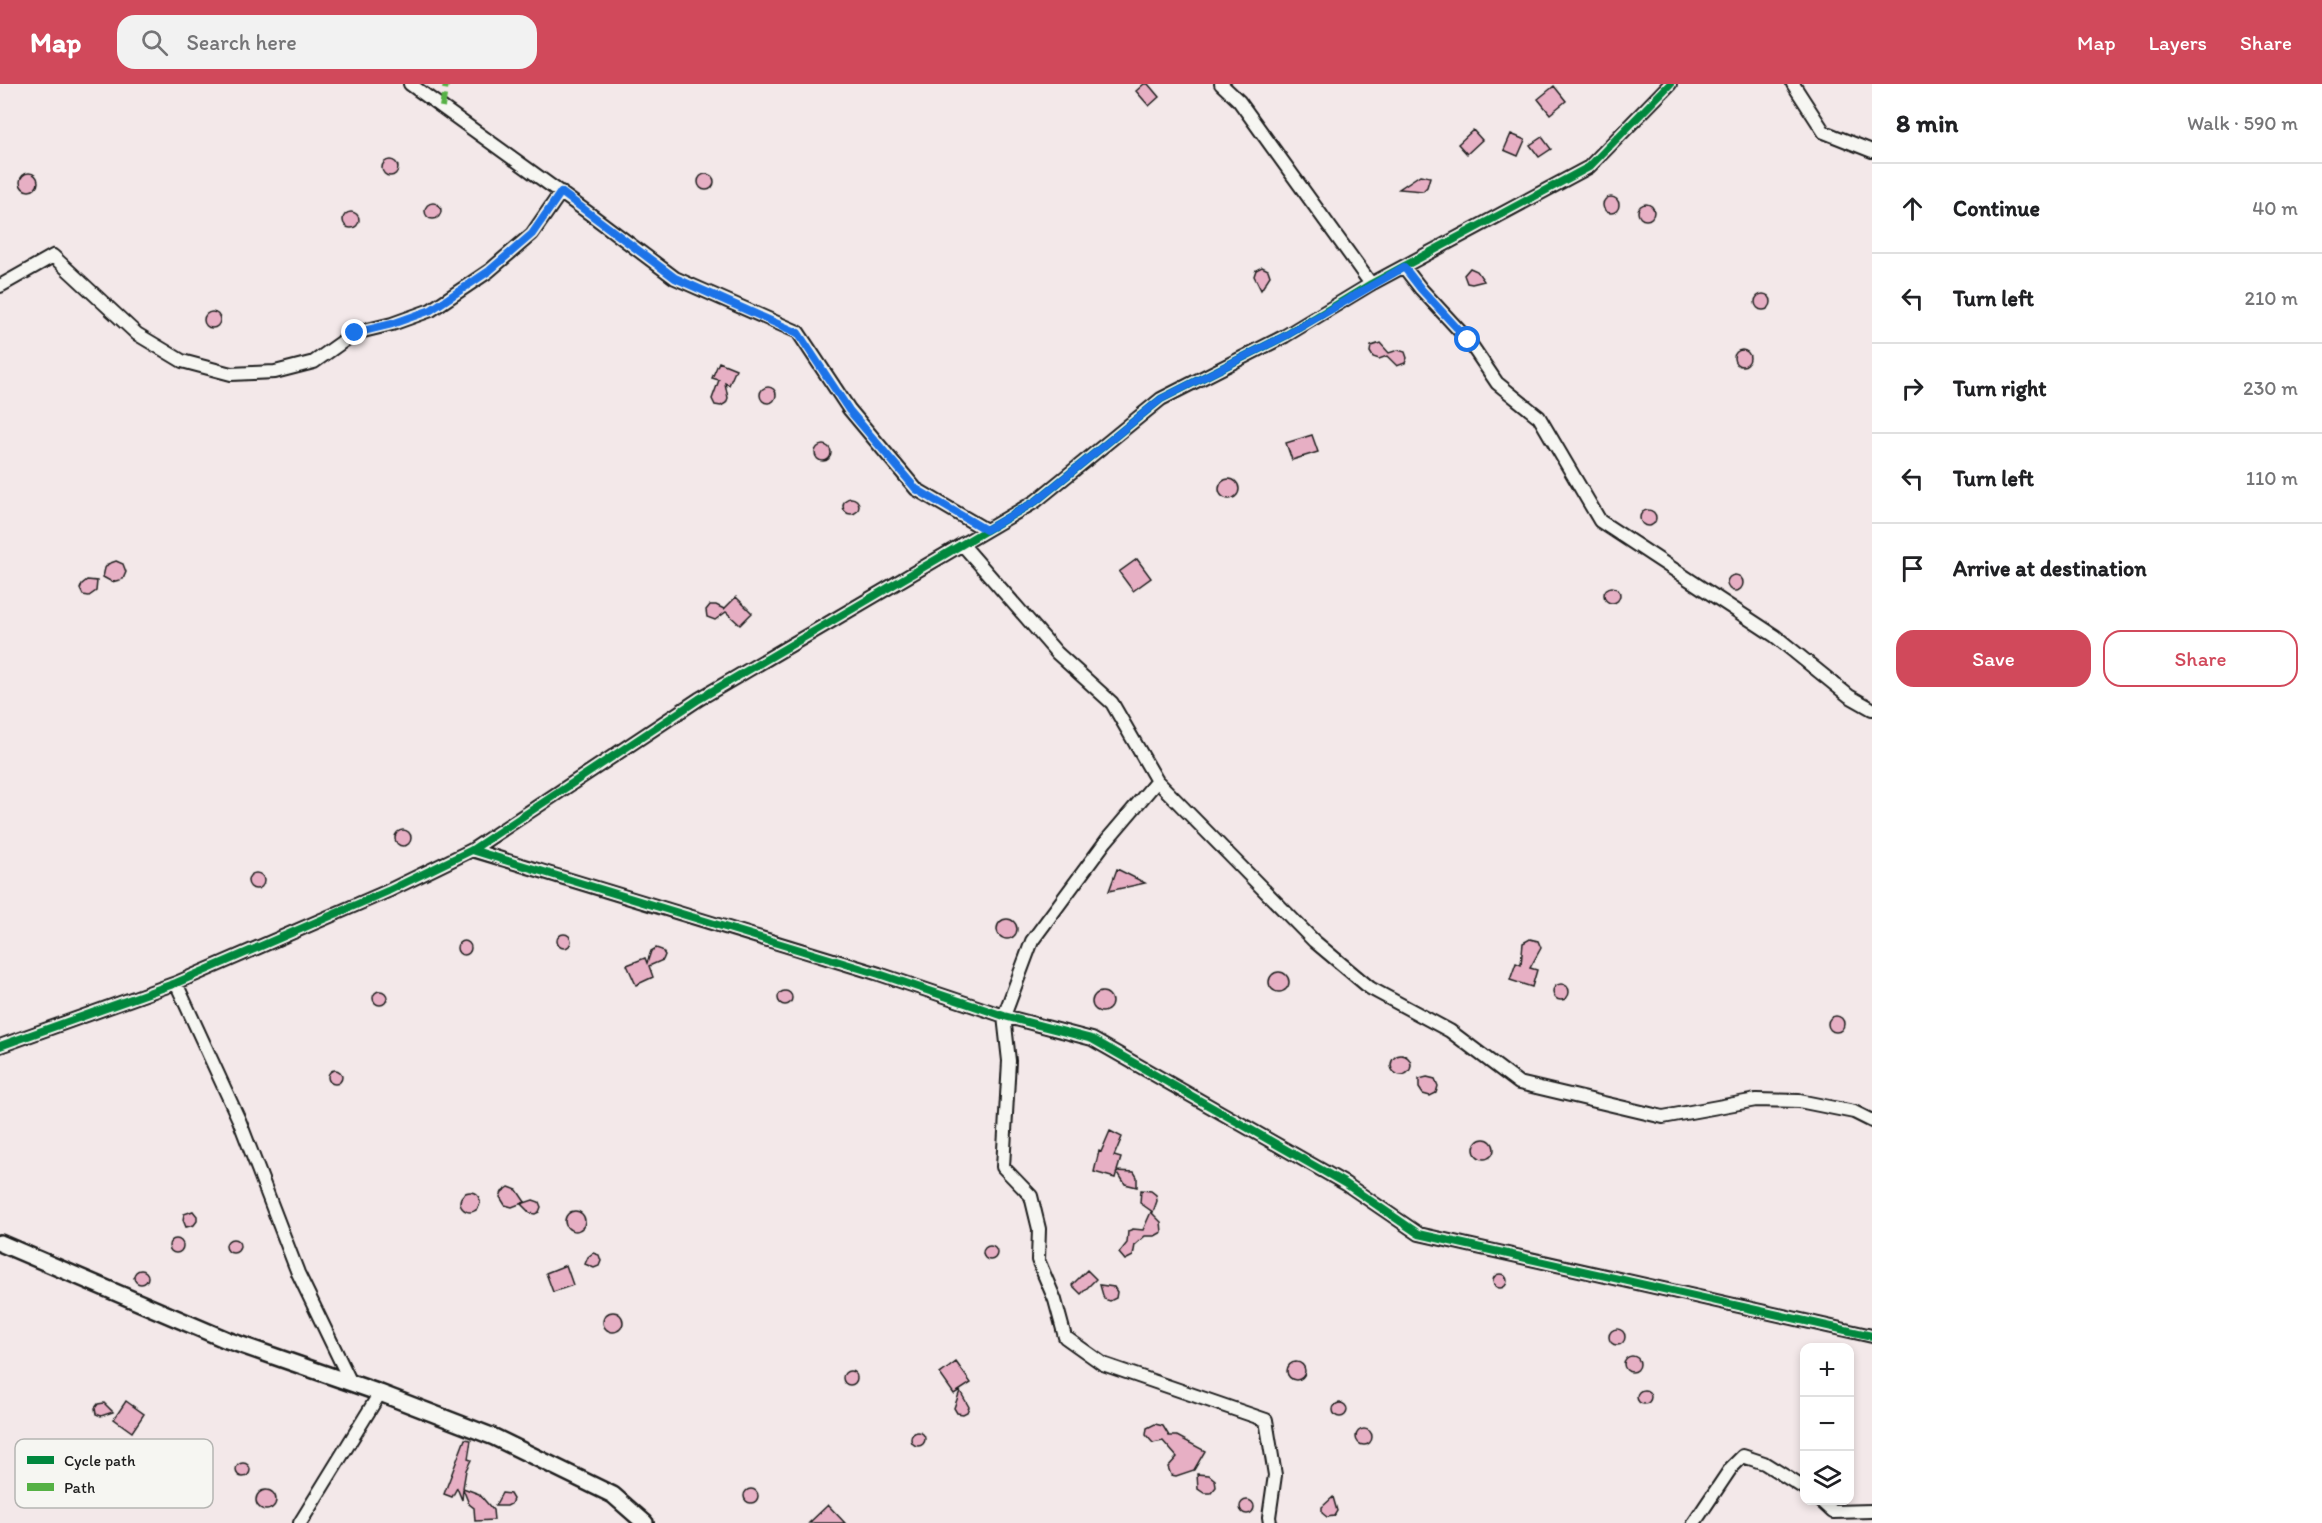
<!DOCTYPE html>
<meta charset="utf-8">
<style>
:root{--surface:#fff;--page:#f2f2f2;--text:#202124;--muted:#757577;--line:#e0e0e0;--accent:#d1495b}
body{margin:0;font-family:Itim,sans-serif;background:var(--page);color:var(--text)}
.controls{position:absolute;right:18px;bottom:18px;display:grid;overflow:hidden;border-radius:12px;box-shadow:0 3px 9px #0003}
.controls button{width:54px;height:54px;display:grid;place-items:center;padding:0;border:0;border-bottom:2px solid var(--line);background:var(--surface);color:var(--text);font:30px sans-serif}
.stop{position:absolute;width:18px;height:18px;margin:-14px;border:4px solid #1a73e8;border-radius:50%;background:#fff}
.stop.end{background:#1a73e8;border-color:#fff;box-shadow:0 2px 6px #0008}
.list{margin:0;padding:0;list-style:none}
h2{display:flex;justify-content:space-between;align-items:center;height:78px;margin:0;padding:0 24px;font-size:26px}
h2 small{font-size:20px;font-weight:400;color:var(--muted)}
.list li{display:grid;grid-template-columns:39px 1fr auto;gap:18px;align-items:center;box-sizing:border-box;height:90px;padding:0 24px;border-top:2px solid var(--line)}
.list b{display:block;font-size:22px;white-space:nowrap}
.list em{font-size:20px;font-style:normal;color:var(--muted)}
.actions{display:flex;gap:12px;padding:18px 24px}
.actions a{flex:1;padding:14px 0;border:2px solid var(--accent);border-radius:18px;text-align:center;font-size:21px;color:var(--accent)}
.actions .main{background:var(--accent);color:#fff}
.icon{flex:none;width:33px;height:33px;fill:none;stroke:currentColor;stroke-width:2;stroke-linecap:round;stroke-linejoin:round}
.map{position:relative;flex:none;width:1872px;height:1439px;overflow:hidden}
header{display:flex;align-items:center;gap:36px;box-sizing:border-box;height:84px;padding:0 30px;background:var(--accent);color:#fff}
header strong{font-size:28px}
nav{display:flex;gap:33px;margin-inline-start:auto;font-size:21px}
.search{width:420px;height:54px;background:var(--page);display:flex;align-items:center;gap:15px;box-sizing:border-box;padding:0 21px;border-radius:18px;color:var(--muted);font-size:22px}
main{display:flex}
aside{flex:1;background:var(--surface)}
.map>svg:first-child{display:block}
</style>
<header>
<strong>Map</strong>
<div class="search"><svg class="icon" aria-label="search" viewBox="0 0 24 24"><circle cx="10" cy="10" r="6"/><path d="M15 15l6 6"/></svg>Search here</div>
<nav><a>Map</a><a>Layers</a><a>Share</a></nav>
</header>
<main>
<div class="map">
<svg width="1872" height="1439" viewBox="0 0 1872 1439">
<rect width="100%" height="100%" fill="#f3e8e9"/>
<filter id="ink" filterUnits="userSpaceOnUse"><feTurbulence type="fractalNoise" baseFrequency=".0167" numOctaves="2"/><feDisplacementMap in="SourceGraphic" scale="12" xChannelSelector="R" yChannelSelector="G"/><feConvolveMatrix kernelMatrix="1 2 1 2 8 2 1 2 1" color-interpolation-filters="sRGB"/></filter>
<g filter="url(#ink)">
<!-- building -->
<path fill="#e7afc4" stroke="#1c1c1c" stroke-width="1.5" d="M1144 0H1148L1159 13 1149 22 1136 7Z
M1554 2 1566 17 1550 30 1538 15Z
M1473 46 1482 56 1467 70 1458 60Z
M1511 50 1525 56 1518 72 1504 66Z
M1542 53 1551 65 1539 73 1530 61Z
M382 84a8 8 0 1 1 16 0a8 8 0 1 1-16 0Z
M20 98a9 9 0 1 1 18 0a9 9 0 1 1-18 0Z
M698 98a8 8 0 1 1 16 0a8 8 0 1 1-16 0Z
M1420 91 1430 93 1427 103 1423 107 1399 105Z
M1603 121a8 8 0 1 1 16 0a8 8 0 1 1-16 0Z
M425 127a8 8 0 1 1 16 0a8 8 0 1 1-16 0Z
M1638 128a8 8 0 1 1 16 0a8 8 0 1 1-16 0Z
M343 136a8 8 0 1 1 16 0a8 8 0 1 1-16 0Z
M1262 183 1268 186 1270 192 1261 206 1254 192 1256 186Z
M1470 184 1477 187 1484 197 1472 200 1467 199 1464 191Z
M1755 218a8 8 0 1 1 16 0a8 8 0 1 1-16 0Z
M204 236a8 8 0 1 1 16 0a8 8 0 1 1-16 0Z
M1380 259 1389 269 1398 266 1405 268 1407 274 1405 279 1397 282 1387 272 1379 275 1373 273 1370 268 1371 262Z
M1734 274a8 8 0 1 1 16 0a8 8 0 1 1-16 0Z
M719 278 736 285 729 301 725 299 728 314 726 319 721 322 715 321 712 315 719 296 712 294Z
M760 311a8 8 0 1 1 16 0a8 8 0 1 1-16 0Z
M1312 351 1318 368 1292 376 1286 359Z
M815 369a8 8 0 1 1 16 0a8 8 0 1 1-16 0Z
M1219 405a10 10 0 1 1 20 0a10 10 0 1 1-20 0Z
M843 422a8 8 0 1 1 16 0a8 8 0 1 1-16 0Z
M1640 434a8 8 0 1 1 16 0a8 8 0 1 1-16 0Z
M1137 475 1151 494 1133 507 1119 488Z
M116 477 123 480 126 488 123 495 112 498 103 493 105 484 108 480Z
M1727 499a8 8 0 1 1 16 0a8 8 0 1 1-16 0Z
M87 496 97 497 96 507 89 512 83 511 80 505 82 500Z
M1604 511a8 8 0 1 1 16 0a8 8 0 1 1-16 0Z
M736 513 752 529 740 541 726 528 715 536 707 533 706 526 710 521H716L724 525Z
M395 754a8 8 0 1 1 16 0a8 8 0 1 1-16 0Z
M1117 785 1145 799 1109 807Z
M248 797a8 8 0 1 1 16 0a8 8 0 1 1-16 0Z
M997 845a10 10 0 1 1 20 0a10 10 0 1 1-20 0Z
M557 857a7 7 0 1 1 14 0a7 7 0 1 1-14 0Z
M1530 855 1538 857 1541 864 1530 884 1537 886 1532 903 1510 896 1516 879 1521 881 1523 859Z
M457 864a7 7 0 1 1 14 0a7 7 0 1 1-14 0Z
M656 864 662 866 665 871 663 876 649 882 653 893 636 901 627 881 645 874 647 879 651 867Z
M1269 898a10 10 0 1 1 20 0a10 10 0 1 1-20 0Z
M1553 908a8 8 0 1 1 16 0a8 8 0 1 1-16 0Z
M778 914a7 7 0 1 1 14 0a7 7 0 1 1-14 0Z
M373 914a7 7 0 1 1 14 0a7 7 0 1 1-14 0Z
M1092 918a10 10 0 1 1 20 0a10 10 0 1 1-20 0Z
M1828 940a8 8 0 1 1 16 0a8 8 0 1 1-16 0Z
M1391 981a10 10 0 1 1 20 0a10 10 0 1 1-20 0Z
M328 993a7 7 0 1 1 14 0a7 7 0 1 1-14 0Z
M1427 993 1435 995 1438 1002 1436 1009 1430 1012 1423 1010 1419 1004V995Z
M1110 1047 1122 1053 1114 1072 1121 1074 1117 1087 1134 1088 1137 1093V1103L1125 1100 1117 1087 1115 1094 1094 1088 1099 1067 1101 1068Z
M1474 1065a10 10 0 1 1 20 0a10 10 0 1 1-20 0Z
M509 1103 517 1106 525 1118 512 1123 505 1121 500 1113 502 1108Z
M1141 1106 1151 1107 1156 1111 1157 1117 1153 1128 1140 1119Z
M460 1118a10 10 0 1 1 20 0a10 10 0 1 1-20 0Z
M533 1116 539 1118 541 1123 539 1128 535 1130 530 1129 521 1120Z
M193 1127 197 1132V1137L194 1141 186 1143 183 1136 184 1130Z
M565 1137a10 10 0 1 1 20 0a10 10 0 1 1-20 0Z
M1151 1128 1161 1138 1162 1148 1155 1152H1145L1135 1161 1133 1172 1125 1176 1119 1169 1127 1159 1128 1147 1133 1145 1143 1146Z
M169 1162a7 7 0 1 1 14 0a7 7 0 1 1-14 0Z
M226 1162a7 7 0 1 1 14 0a7 7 0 1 1-14 0Z
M983 1169a7 7 0 1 1 14 0a7 7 0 1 1-14 0Z
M593 1169 599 1171 601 1177 599 1182 594 1184 585 1180 588 1173Z
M566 1181 573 1201 553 1208 546 1189Z
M134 1193a7 7 0 1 1 14 0a7 7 0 1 1-14 0Z
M1087 1186 1096 1195 1081 1210 1072 1201Z
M1493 1197a7 7 0 1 1 14 0a7 7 0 1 1-14 0Z
M1100 1201 1114 1203 1117 1208 1116 1214 1110 1217 1104 1215Z
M603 1238a10 10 0 1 1 20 0a10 10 0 1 1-20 0Z
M1609 1253a8 8 0 1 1 16 0a8 8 0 1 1-16 0Z
M1624 1280a8 8 0 1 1 16 0a8 8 0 1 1-16 0Z
M956 1278 971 1299 954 1310 940 1290Z
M1287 1287a9 9 0 1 1 18 0a9 9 0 1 1-18 0Z
M843 1294a7 7 0 1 1 14 0a7 7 0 1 1-14 0Z
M1637 1313a7 7 0 1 1 14 0a7 7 0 1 1-14 0Z
M960 1307 969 1323 967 1328 963 1330 957 1329 954 1324Z
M126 1317 144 1330 132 1348 114 1335Z
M1333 1326a7 7 0 1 1 14 0a7 7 0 1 1-14 0Z
M104 1319 113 1328 101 1332 96 1330 95 1324 98 1320Z
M1155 1340 1163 1342 1169 1352H1177L1205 1367 1194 1386 1176 1392 1171 1391 1168 1383 1177 1373 1163 1357 1153 1359 1146 1351 1147 1344Z
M1356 1353a8 8 0 1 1 16 0a8 8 0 1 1-16 0Z
M911 1355a7 7 0 1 1 14 0a7 7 0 1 1-14 0Z
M465 1355 471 1356 468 1375 471 1376 466 1386 463 1404 479 1410 493 1426 494 1436 475 1437 474 1424 469 1420 463 1405 462 1416 457 1404 452 1413 444 1410Z
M236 1386a7 7 0 1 1 14 0a7 7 0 1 1-14 0Z
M1197 1390 1209 1391 1215 1396 1216 1403 1211 1409H1204L1198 1405Z
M744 1412a7 7 0 1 1 14 0a7 7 0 1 1-14 0Z
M256 1416a10 10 0 1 1 20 0a10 10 0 1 1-20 0Z
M502 1409 510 1410 513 1415 511 1420 507 1422H495Z
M1333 1413 1337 1427 1334 1432 1327 1433 1322 1429V1423Z
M1240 1423a7 7 0 1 1 14 0a7 7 0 1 1-14 0Z
M828 1421 845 1439H809Z"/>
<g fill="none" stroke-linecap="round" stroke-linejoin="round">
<!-- minor casing -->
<g stroke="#1c1c1c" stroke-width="16">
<path id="minor" d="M410 0 590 130 675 194 798 248 849 325 916 405 986 446
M1221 0 1239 17 1371 200
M1793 0 1824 48 1872 67
M1404 183 1421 205 1468 256 1497 299 1539 333 1600 437 1775 552 1849 612 1872 625
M0 202 53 172 137 250 182 277 231 290 275 288 314 278 355 249 392 240 431 226 489 187 532 150 561 108
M962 460 1057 569 1112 619 1157 697 1314 857 1370 904 1450 947 1519 999 1663 1033 1756 1016 1799 1017 1854 1028 1872 1037
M1157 697 1106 757 1032 857 1004 932 1009 977 1003 1083 1031 1112 1039 1145 1038 1176 1055 1216 1065 1253 1103 1280 1266 1336 1275 1391 1269 1433 1270 1439
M472 766 879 890 1004 932 1092 955 1346 1100 1419 1150 1872 1252
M176 899 239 1036 298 1189 351 1299
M0 962 176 899 388 807 472 766 699 615 1036 417 1161 315 1285 252 1371 200 1589 83 1670 0
M1820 1416 1833 1428 1872 1427
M300 1439 380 1309
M1694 1439 1731 1384 1743 1372 1764 1379 1804 1404"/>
</g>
<!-- tertiary casing -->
<g stroke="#1c1c1c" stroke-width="20">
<path id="tertiary" d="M0 1159 227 1256 380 1309 494 1353 613 1411 645 1439"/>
</g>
<!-- minor -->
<use href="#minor" stroke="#f6f6f2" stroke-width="12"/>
<!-- tertiary -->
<use href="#tertiary" stroke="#f6f6f2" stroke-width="15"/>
<!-- quiet -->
<path stroke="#55b145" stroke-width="6" stroke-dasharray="12 6" stroke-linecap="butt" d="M442 23 446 0"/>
<!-- cycleway casing -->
<g stroke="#f6f6f2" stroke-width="11">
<path id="cycleway" d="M472 766 879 890 1004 932 1092 955 1346 1100 1419 1150 1872 1252
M0 962 176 899 388 807 472 766 699 615 1036 417 1161 315 1285 252 1371 200 1589 83 1670 0"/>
</g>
<!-- cycleway -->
<use href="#cycleway" stroke="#00873e" stroke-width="8"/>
</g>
</g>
<g fill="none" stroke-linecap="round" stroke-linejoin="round" filter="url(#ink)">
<!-- route -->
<path stroke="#1a73e8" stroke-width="8" d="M355 249 392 240 431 226 489 187 532 150 561 108 675 194 798 249 849 326 916 405 986 446 1036 417 1161 315 1285 252 1404 183 1421 205 1468 256"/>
</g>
<!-- legend -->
<rect x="15" y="1355" width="198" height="69" rx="9" fill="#f6f6f2" stroke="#b5b5b2" stroke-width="1.5"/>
<rect x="27" y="1372" width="27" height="8" fill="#00873e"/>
<rect x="27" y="1399" width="27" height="8" fill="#55b145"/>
<g font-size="16" fill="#1c1c1c">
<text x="64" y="1382">Cycle path</text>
<text x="64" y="1409">Path</text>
</g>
</svg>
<div class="controls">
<button>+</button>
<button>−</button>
<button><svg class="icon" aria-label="layers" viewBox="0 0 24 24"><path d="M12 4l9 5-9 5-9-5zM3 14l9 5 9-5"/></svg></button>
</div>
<div class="stop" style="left:1468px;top:256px"></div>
<div class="stop end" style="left:355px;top:249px"></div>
</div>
<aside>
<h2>8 min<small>Walk · 590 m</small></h2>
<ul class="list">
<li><svg class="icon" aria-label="ahead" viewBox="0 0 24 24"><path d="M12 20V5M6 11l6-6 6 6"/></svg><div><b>Continue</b></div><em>40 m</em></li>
<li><svg class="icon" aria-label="left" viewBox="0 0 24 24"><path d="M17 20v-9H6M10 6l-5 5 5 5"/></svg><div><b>Turn left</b></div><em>210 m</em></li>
<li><svg class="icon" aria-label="right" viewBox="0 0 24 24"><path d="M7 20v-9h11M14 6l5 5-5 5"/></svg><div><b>Turn right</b></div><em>230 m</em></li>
<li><svg class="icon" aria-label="left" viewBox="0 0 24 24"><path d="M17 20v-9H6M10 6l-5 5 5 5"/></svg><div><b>Turn left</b></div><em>110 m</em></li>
<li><svg class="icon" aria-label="arrive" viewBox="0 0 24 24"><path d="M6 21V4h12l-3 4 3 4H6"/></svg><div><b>Arrive at destination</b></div></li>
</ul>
<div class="actions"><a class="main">Save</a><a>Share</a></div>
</aside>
</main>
